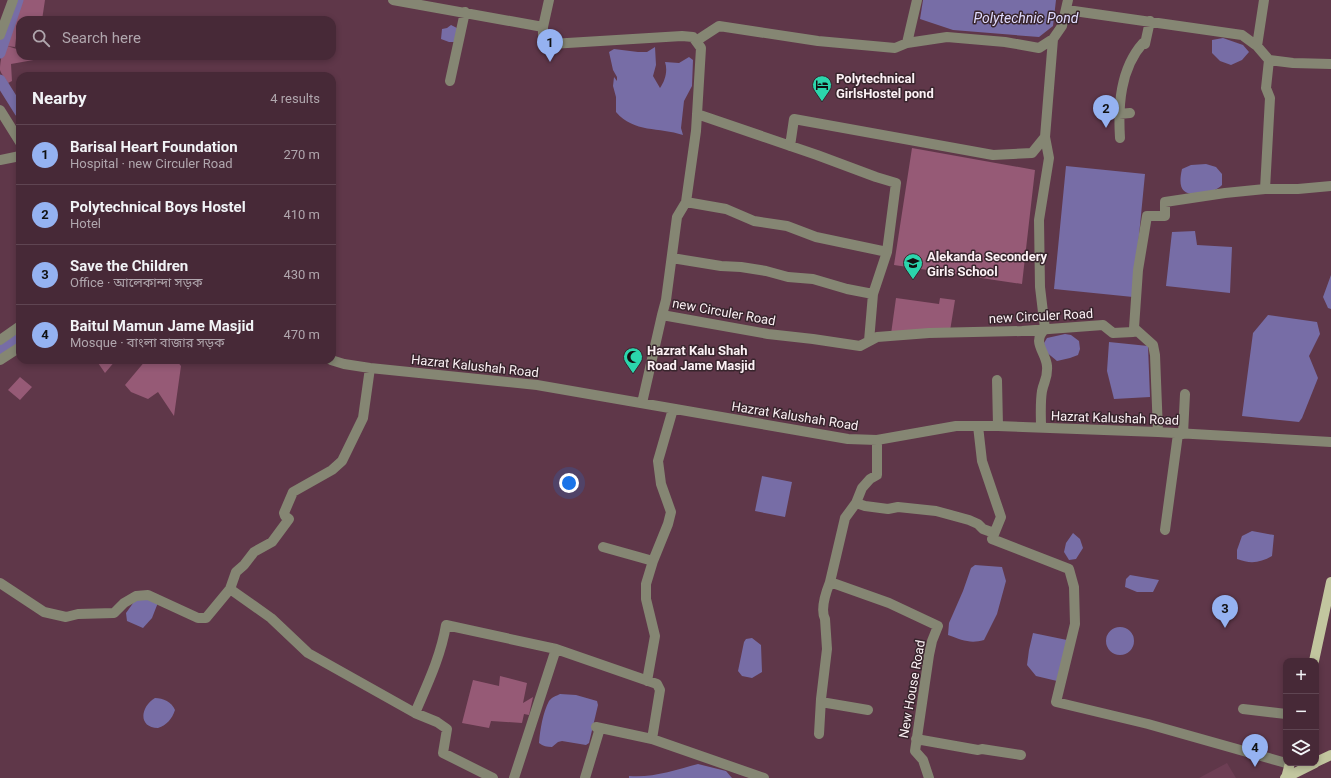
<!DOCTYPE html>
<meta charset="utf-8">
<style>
:root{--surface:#472937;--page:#4e313f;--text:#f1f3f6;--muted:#b0a6ad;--line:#5f4552;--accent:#95b2f1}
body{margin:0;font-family:Roboto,"Noto Sans Bengali",sans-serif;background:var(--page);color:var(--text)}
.controls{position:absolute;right:12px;bottom:12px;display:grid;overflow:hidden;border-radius:8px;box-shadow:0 2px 6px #0003}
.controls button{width:36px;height:36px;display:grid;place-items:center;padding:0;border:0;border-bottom:1px solid var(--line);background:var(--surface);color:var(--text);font:20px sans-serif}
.you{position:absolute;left:569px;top:483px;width:14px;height:14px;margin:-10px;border:3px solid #fff;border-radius:50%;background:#1a73e8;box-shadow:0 0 0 6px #1a73e833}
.badge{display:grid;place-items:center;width:26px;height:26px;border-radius:50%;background:var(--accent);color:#111;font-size:13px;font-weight:700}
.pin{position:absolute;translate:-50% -33px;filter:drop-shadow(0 1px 2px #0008)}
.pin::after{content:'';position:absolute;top:21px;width:14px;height:12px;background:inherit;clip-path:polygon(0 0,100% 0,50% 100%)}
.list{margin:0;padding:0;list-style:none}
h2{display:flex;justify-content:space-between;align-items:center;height:52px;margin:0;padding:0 16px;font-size:17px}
h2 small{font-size:13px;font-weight:400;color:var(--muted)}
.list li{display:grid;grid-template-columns:26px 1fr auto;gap:12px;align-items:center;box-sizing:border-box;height:60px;padding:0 16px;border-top:1px solid var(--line)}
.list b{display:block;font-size:15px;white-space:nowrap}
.list p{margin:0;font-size:13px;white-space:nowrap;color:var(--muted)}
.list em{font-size:13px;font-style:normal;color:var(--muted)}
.icon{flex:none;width:22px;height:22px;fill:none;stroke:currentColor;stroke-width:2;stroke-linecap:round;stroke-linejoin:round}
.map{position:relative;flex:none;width:1331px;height:778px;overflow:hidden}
.search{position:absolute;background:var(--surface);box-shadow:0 2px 6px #0003;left:16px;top:16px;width:320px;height:44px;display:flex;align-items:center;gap:10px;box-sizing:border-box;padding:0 14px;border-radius:12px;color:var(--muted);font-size:15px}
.panel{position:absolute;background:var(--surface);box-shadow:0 2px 6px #0003;left:16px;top:72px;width:320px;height:292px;border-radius:12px}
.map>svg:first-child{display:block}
</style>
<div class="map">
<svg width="1331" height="778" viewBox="0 0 1331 778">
<rect width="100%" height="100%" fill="#5f3749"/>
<!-- built -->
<path fill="#6d3e54" d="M1227 763 1236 778H1199Z"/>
<!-- green -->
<path fill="#965a76" d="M18 0H45L42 20H20V30H17L15 47 7 46 20 50V56H35L39 59 11 64 12 81 8 83C6 79 1 74 0 70 0 54 12 16 18 0Z
M912 148 1035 170 1022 284 894 265Z
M896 298 939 304 940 298 955 300 950 331 891 334Z
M96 360H116L105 373Z
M146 360H176L181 366 174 416 158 392 148 399 131 392 125 385Z
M20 377 32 387 20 400 8 390Z
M500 676 527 683 523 703 533 697 529 715 524 714 522 723 491 721 489 728 462 723 473 680 499 686Z"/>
<!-- water -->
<path fill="#776da6" d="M923 0H1056L1053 26 1039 37 953 30 920 19Z
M451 25 457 28 455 42H449L441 39 442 29 447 28Z
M1223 38 1243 45 1249 52 1242 60 1231 65 1220 61 1212 53V40Z
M655 47 656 65 653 76 660 88C665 81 668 71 665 62L679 63 689 57 693 60 692 86 684 101 681 128 683 135C659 127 634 133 616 112V97L613 86 614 77 617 81V77L613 70 609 52 614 49 638 52H647Z
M1206 164 1216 167 1222 174V185C1217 190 1212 191 1205 193 1184 197 1177 191 1182 169L1191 165Z
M1066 166 1145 174 1133 297 1054 289Z
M1195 231 1197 245 1232 247 1230 293 1166 286 1172 232Z
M1331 275V309L1328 308 1323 297Z
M1268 315 1317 322 1320 334 1309 356 1318 378 1302 418 1299 422 1242 416 1253 333Z
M1065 334 1071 335 1079 341 1080 349 1078 355 1070 358 1057 361 1045 351 1044 343 1047 338Z
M1109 342 1148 346 1150 397 1114 399 1107 371Z
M762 476 792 482 785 517 755 511Z
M1252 531 1274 535 1272 556C1260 563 1250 564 1237 559V550L1242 536Z
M1073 533 1080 539 1083 548 1076 559 1069 560 1064 552 1066 543Z
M975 565 1002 567 1006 581 997 614 984 640C970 644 962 640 948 635L949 623 963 591 971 568Z
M1130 575 1159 580 1153 592H1137L1125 587 1126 579Z
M136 599 159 600 152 618 143 628 127 621 126 613Z
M1106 641a14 14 0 1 1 28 0a14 14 0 1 1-28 0Z
M1033 633 1067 640 1057 681 1036 676 1027 665 1029 650Z
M752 638 761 645 762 672 752 678 742 676 738 671 744 642 746 639Z
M560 694 576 695 597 701 598 705 589 743 586 745 562 741 558 742 552 747C547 747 543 746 539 743 540 730 543 712 549 701 552 697 556 696 560 694Z
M155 698C163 698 172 702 175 710 172 719 167 725 158 728 138 728 140 707 155 698Z
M698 764 726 771 732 778H629V776C653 778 675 770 698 764Z"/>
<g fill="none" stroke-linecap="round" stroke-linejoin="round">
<!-- canal -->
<path stroke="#776da6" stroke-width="11" d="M0 53 18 0
M0 80 20 112
M0 351 20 338"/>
<!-- minor -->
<path stroke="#858673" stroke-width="10" d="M393 0 543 27V38L551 44 682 36 693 37 701 48 696 131 686 202 677 217 666 300 662 315 768 334 813 339 860 346 877 337 929 333 1022 331 1103 325 1113 333 1133 332 1134 328
M1067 10 1242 35 1257 46 1269 60 1293 63 1331 64
M543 27 549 0
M0 35 13 0
M696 41 719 26 818 41 895 48 907 43 947 37 1005 42 1039 48 1053 39
M907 43 917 0
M1257 46 1264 0
M450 81 465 12
M0 110 20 142
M697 114 817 155 876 177 896 183 887 252 873 294
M1119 114 1130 113
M1120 138C1118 106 1120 69 1143 43L1145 44 1150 21
M790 146 794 119 993 155 1032 153 1045 137
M0 160 20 156
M1265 189 1270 98 1266 88 1269 60
M686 202 726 209 754 221 787 226 816 237 887 252
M672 258 721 266 741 267 766 271 788 277 813 279 847 289 873 294 869 341
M0 340 20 326
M0 360 20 347
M331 360 344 364 370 368 537 385 848 439 877 440 956 426H998L1158 432 1331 442
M997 380 998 426
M642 403 662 315
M978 426 982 461 1001 517 992 539 1069 569 1074 587 1075 624 1056 702 1148 724 1286 763
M1041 428C1041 416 1040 403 1042 391 1044 381 1048 378 1047 366 1046 352 1031 342 1045 329L1040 287 1039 220 1049 158 1045 137 1053 39 1062 26 1068 0
M1158 432 1155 355 1153 345 1134 328 1138 270 1147 216H1165V202L1225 193 1265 189H1298L1331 186
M1183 434 1185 394
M877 440V475L870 479 862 488 856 503 845 518 830 582 889 603 938 626 932 641 929 655 915 751 923 760 929 778
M856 503 865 506 888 509 898 507 936 511 969 520 978 524 983 529 994 533
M1165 530 1178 434
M603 547 653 561 668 524 671 512 661 484 658 461 673 409
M0 583 44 612 66 617 78 614 114 613 124 603 136 596 148 595 198 618H206L230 589 271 618 308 653 415 713 437 722 447 729 443 753 493 778
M230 589 236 572 244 565 254 552 272 542 289 519 285 516 284 513 293 492 332 470 342 461 363 418 370 368
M647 681 655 636 646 599V584L653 561
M821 702 868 710
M1243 709 1286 714
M415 713C427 685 441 656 446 625L556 649 657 684 660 690 652 739
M596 727 652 739 764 778
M819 734 821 699 827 649 825 619C820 609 826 592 830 582
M916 739 978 750 982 749 1021 755
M514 778 556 649
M585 778 600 728"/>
<!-- major -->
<path stroke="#c2c69f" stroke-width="10" d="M1314 661 1331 582
M1316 762 1331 755
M1285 778 1315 763
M1286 778 1290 763"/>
</g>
<!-- icons -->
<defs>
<g id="hotel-pin" transform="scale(1)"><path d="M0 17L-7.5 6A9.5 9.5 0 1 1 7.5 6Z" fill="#2bd5ac" stroke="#38252d"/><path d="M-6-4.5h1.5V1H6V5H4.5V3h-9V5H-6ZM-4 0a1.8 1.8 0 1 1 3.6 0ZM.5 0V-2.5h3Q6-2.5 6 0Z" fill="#111"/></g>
<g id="school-pin" transform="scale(1)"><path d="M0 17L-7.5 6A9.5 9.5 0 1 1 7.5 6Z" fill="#2bd5ac" stroke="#38252d"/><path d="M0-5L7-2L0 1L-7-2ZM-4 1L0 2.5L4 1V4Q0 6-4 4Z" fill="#111"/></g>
<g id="mosque-pin" transform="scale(1)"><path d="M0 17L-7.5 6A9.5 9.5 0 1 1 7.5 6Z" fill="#2bd5ac" stroke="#38252d"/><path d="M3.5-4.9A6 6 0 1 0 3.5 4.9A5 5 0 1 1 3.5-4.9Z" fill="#111"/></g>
</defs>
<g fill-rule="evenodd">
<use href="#hotel-pin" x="822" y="85"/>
<use href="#school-pin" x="913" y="263"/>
<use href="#mosque-pin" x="633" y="357"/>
</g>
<g text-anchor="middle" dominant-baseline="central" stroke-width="3" stroke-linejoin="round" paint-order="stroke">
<!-- poi labels -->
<g font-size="13" font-weight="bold" fill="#fcf1f5" stroke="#38252d" text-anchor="start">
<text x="836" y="78">Polytechnical<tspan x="836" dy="15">GirlsHostel pond</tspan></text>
<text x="927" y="256">Alekanda Secondery<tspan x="927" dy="15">Girls School</tspan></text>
<text x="647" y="350">Hazrat Kalu Shah<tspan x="647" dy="15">Road Jame Masjid</tspan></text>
</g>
<!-- street labels -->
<g font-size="13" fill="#fcf1f5" stroke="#38252d">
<text transform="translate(724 312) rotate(10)">new Circuler Road</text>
<text transform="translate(1041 316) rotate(-3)">new Circuler Road</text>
<text transform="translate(475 366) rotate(6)">Hazrat Kalushah Road</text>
<text transform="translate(795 416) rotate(9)">Hazrat Kalushah Road</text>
<text transform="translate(1115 418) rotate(2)">Hazrat Kalushah Road</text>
<text transform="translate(912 689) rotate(-80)">New House Road</text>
</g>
<!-- water labels -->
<g font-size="14" font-style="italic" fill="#e1dcff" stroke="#38252d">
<text x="1026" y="18">Polytechnic Pond</text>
</g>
</g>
</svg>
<div class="controls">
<button>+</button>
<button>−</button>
<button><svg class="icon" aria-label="layers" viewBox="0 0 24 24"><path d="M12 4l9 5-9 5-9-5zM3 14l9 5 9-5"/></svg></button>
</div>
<div class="you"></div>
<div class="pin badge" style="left:550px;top:62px">1</div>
<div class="pin badge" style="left:1106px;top:128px">2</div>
<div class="pin badge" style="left:1225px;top:628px">3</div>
<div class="pin badge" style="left:1255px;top:767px">4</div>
<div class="search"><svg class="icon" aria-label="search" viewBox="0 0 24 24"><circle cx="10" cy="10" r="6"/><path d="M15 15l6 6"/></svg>Search here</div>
<section class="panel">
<h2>Nearby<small>4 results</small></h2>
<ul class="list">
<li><span class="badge">1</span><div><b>Barisal Heart Foundation</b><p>Hospital · new Circuler Road</p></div><em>270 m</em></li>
<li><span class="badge">2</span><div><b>Polytechnical Boys Hostel</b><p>Hotel</p></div><em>410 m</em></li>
<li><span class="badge">3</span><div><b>Save the Children</b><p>Office · আলেকান্দা সড়ক</p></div><em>430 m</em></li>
<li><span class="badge">4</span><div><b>Baitul Mamun Jame Masjid</b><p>Mosque · বাংলা বাজার সড়ক</p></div><em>470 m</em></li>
</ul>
</section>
</div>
